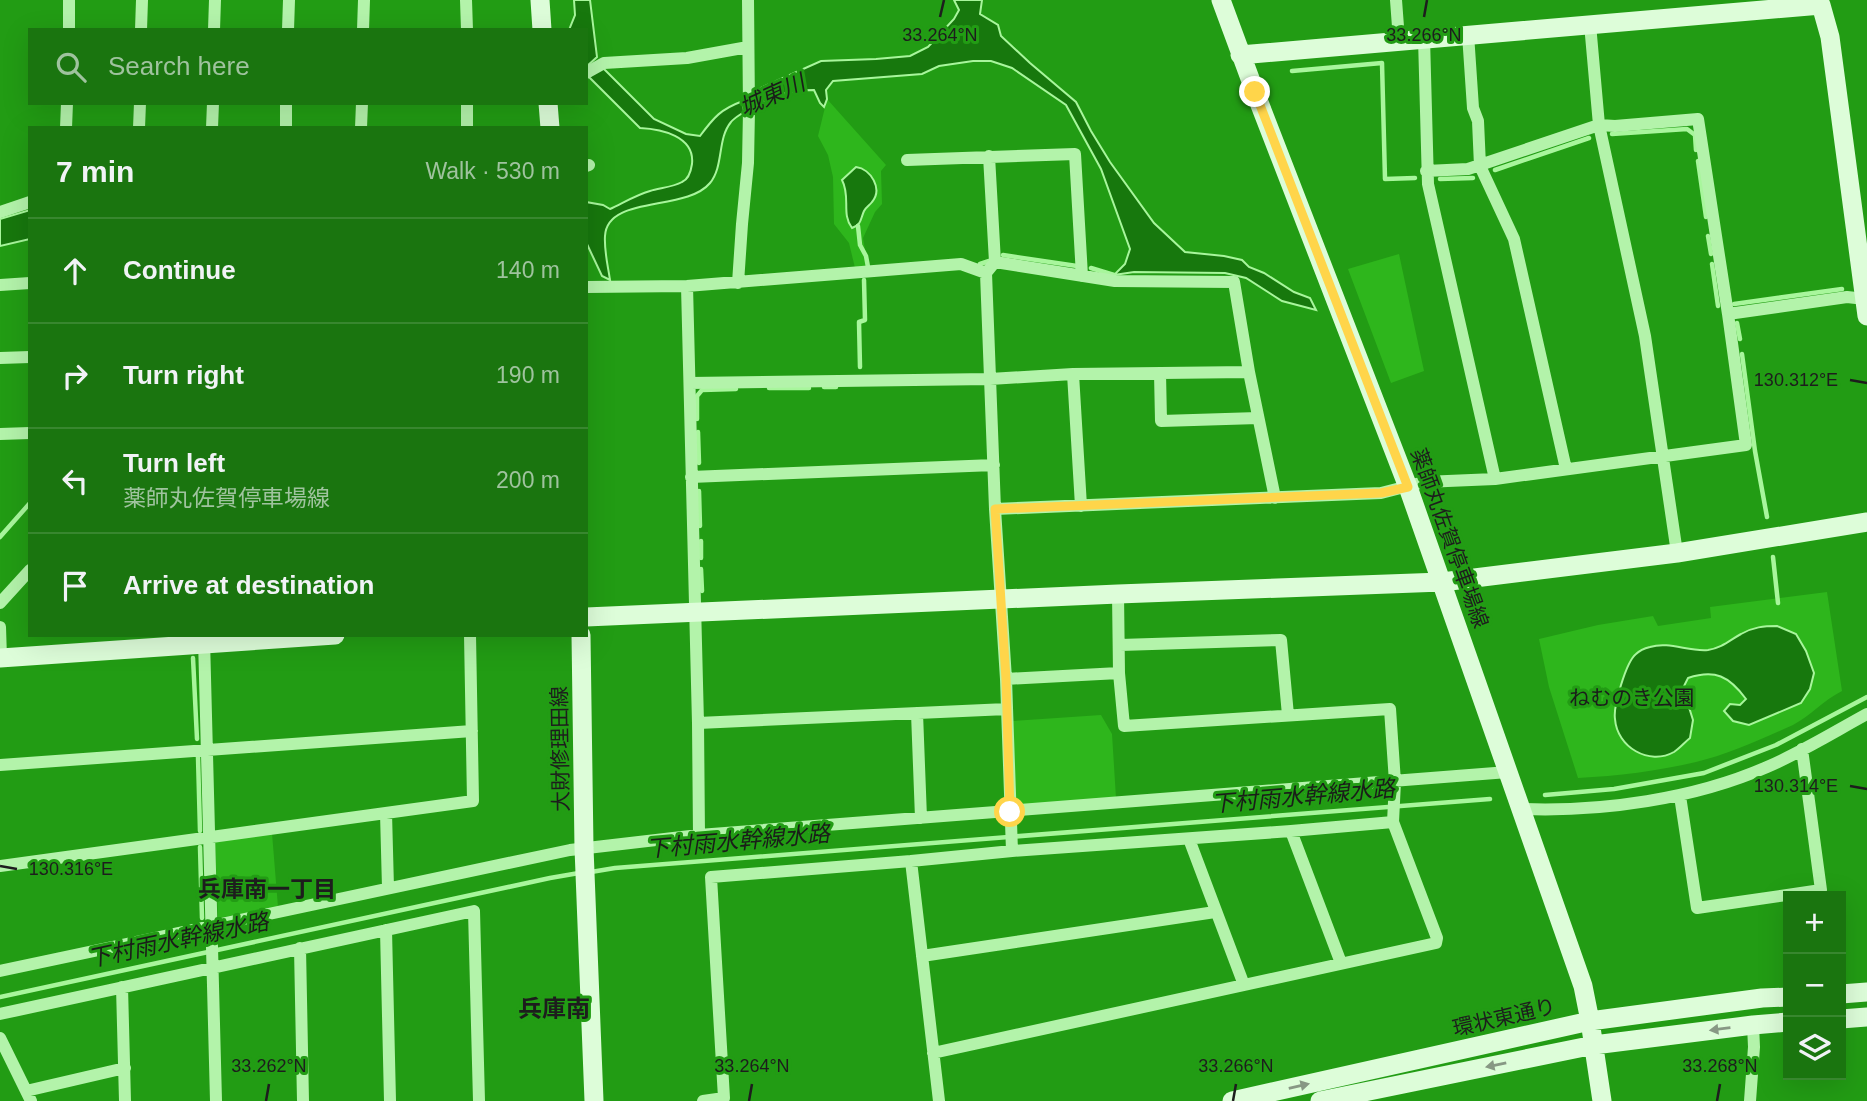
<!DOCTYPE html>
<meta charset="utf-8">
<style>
:root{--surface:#1a750f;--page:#237a18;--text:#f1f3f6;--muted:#9fc39e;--line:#38872f}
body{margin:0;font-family:Arial,"Noto Sans JP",sans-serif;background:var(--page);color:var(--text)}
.controls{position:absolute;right:21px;bottom:21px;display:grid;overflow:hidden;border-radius:0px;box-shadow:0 7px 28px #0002}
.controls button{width:63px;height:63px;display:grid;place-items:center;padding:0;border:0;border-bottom:2px solid var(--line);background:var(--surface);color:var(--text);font:35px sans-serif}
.stop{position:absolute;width:21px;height:21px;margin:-16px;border:5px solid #ffd54a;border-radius:50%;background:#fff}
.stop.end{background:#ffd54a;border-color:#fff;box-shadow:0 2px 7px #0008}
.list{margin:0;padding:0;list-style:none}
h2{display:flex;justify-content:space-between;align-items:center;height:91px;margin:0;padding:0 28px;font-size:30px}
h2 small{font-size:23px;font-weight:400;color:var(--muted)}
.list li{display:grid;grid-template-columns:46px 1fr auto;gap:21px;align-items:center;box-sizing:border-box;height:105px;padding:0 28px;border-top:2px solid var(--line)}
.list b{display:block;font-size:26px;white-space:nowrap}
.list p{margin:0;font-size:23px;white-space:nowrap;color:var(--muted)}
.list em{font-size:23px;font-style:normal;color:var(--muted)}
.icon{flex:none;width:38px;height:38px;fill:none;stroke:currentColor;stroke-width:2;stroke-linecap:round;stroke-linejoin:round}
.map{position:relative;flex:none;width:1867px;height:1101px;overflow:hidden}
.search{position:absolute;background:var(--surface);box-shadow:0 7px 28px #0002;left:28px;top:28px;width:560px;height:77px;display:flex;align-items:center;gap:18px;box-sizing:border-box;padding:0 24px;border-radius:0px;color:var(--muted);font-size:26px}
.panel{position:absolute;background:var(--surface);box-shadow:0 7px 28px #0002;left:28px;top:126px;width:560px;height:511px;border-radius:0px}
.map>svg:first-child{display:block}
</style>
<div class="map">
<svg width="1867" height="1101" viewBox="0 0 1867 1101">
<rect width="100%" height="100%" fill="#229c14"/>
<!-- green -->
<path fill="#2eb61c" d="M827 99 886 165 881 171 882 204 875 212 863 238 868 267 856 272 849 243 834 224 833 177 828 155 818 136Z
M1399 254 1424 371 1391 383 1348 269Z
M1827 592 1842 691C1824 700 1810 716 1793 725 1764 738 1727 755 1696 762 1657 771 1618 776 1578 778L1549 687 1539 639 1598 625 1653 616 1658 626 1711 618 1710 607Z
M1101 715 1112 734 1116 798 1023 806 1016 802 1013 721Z
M272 833 278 907 218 918 215 842Z"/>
<!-- water -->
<path fill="#17780d" stroke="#a8f69c" stroke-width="2" d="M574 0H590L597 57 586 67V30H569L575 15Z
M954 0H982L980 14 998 25 1001 36 1030 63 1076 102 1091 131 1110 162 1154 223 1185 252 1224 256 1242 260 1249 267 1264 273 1294 292 1310 298 1316 310 1282 301 1246 278 1225 273 1134 272 1114 275 1125 264 1130 249 1101 169 1066 105 1012 68 991 61H973L939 66 922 74 833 81 826 90 827 99 824 107 820 103 814 90C791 90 774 94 754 106V91L821 61 876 59 910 56 928 47 954 19 959 10Z
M602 67 654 119 686 134 700 136C714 117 721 109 743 101L744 112C740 115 734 118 731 122 717 139 724 166 710 183 686 212 607 195 605 236 604 251 608 266 610 280L602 276 586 242V202L603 205 610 209C623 203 636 195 650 191 660 188 673 187 682 182 689 179 691 171 692 164 695 136 661 129 640 128L589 77Z
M856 167C871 169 883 189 872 202 870 205 866 207 864 211 860 220 862 224 852 228 841 214 851 197 842 180Z
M30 210V239L0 246V219Z
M1777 626 1796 634 1806 651 1814 673 1810 689 1801 703 1749 725 1733 721 1724 711 1730 704 1740 705 1746 699C1729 676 1715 669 1688 678L1683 688 1693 720 1690 738C1685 742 1680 748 1674 752 1649 766 1617 747 1615 719 1613 707 1626 662 1636 654 1639 651 1646 648 1650 647 1669 641 1689 652 1708 650 1722 648 1730 640 1741 634 1753 627 1764 626 1777 626Z"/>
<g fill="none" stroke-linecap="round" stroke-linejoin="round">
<!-- stream -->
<path stroke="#a8f69c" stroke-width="4.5" d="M1292 71 1382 63 1385 179 1415 178
M1612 134 1687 129 1695 135 1696 150
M1698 161 1706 217
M1495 170 1589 138
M1440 179 1473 178
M858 226 860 245 866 256 868 267
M1708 236 1711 254
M1003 255 1077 266
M980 264 989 261
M1712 264 1718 306
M1091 268 1114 275
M1734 304 1842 289
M1737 323 1740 339
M1742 354 1755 451 1767 517
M860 367 859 322 865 320 864 280
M824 387H836
M769 388H809
M697 419V396L702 390 736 389
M698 432 699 463
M699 491 700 526
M0 537 30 503
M701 541V558
M1773 557 1778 603
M701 569 702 591
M193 658 197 739
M198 757 200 831
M1545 795 1614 789 1704 773 1776 745 1867 697
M200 847 202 918
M591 872 615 868 1490 799
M0 997 550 878 579 873"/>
<!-- street -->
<path stroke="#b3f3aa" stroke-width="12" d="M466 0 467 30
M1396 0 1399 40
M1590 24 1599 125 1645 336 1677 553
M69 30V0
M141 30 142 0
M214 30 215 0
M288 30 289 0
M363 30 364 0
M1468 34 1473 108 1478 121 1480 166 1514 239 1566 469
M1424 38 1428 184 1495 479 1746 445 1728 314 1847 297 1865 299
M586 73 604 63 687 58 748 47
M467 103V128
M66 128 67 103
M139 128 140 103
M212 128 213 103
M286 128V103
M361 128 362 103
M989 156 995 262
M907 160 1075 154 1082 276
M586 166 589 165
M1426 171 1468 169 1599 125 1615 126 1698 119 1728 314
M0 212 30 202
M738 283 742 224 748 163 749 110 748 0
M0 285 30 283
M687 286 698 723 699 835
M586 287 687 286 961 264 986 273
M0 358 30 357
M1160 373 1161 421 1258 418
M1073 374 1081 506
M690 383 990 379 1073 374 1249 372
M0 434 30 433
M691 477 994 465
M995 509 1381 493 1424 482 1495 479
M0 603 30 570
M0 627 1 658
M204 639 216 1101
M1120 645 1281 640 1288 715
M1006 679 1119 673
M917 713 921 818
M698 723 1007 709
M0 765 472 731
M1680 796 1697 908 1821 890 1802 749
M1522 809C1602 812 1694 799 1767 767 1802 752 1834 732 1867 714
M386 813 388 888
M1291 831 1341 963
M1189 839 1244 985
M1012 851 1006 679 995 509 986 273 995 262 1115 281 1234 282 1249 372 1275 498
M911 861 939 1101
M0 866 473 801 470 635
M386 930 390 1101
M300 948 303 1101
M922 956 1215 912
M0 971 570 850 699 835 1508 772
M122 987 125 1101
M0 1014 474 911 479 1101
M0 1038 31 1101
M933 1053 1436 943 1437 938 1393 822 1395 782 1390 709 1124 726 1119 673 1118 594
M26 1091 125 1068
M703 1101 724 1098 711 877 911 861 1012 851 1291 831 1393 822
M1750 1101 1754 1047 1753 1025"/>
<!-- secondary -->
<path stroke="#ddfdd9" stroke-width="19" d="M540 0 542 30
M1221 0 1255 92 1408 487 1583 986 1590 1021 1602 1101
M1240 55 1821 5 1830 37 1867 316
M548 103 550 128
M586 617 1118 594 1442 582 1677 553 1867 522
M581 635 584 848 594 1101
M0 658 335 635
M1841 994 1867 992
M1841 1019 1867 1017
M1232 1101 1590 1021 1762 998 1788 997
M1320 1101 1594 1045 1753 1025 1788 1022"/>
</g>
<!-- one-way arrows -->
<defs><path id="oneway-solid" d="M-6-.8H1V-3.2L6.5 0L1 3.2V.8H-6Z" transform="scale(1.75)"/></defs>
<g fill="#879884">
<use href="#oneway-solid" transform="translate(1720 1029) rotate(173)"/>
<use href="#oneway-solid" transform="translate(1496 1065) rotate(168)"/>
<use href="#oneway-solid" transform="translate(1299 1086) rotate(-13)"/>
</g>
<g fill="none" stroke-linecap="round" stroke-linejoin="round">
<!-- route -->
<path stroke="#ffd54a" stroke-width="9" d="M1010 812 1006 679 995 509 1381 493 1408 487 1255 92"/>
</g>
<!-- ticks -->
<path fill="none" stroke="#1d1d1d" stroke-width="2.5" d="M940 17 944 0M1424 17 1427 0M1850 380 1867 383M1850 786 1867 789M0 866 17 869M266 1101 269 1084M749 1101 752 1084M1233 1101 1236 1084M1717 1101 1720 1084"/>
<g text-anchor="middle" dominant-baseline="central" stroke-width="6" stroke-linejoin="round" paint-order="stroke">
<!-- street labels -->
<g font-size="21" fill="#1d1d1d" stroke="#229c14">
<text transform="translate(1450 538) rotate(70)">薬師丸佐賀停車場線</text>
<text transform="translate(560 749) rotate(-91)">大財修理田線</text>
<text transform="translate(1504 1017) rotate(-13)">環状東通り</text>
</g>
<!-- park labels -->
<g font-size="21" fill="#1b1d1b" stroke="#229c14">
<text x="1632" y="697">ねむのき公園</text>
</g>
<!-- water labels -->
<g font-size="23" font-style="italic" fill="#1a1d19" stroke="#229c14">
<text transform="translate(772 95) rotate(-24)">城東川</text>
<text transform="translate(1303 796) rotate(-5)">下村雨水幹線水路</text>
<text transform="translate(738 841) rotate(-5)">下村雨水幹線水路</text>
<text transform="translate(178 940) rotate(-12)">下村雨水幹線水路</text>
</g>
<!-- neighbourhood labels -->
<g font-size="23" font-weight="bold" fill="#1d1d1d" stroke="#229c14">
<text x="267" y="889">兵庫南一丁目</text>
</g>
<!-- quarter labels -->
<g font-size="24" font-weight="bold" fill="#1d1d1d" stroke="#229c14">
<text x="554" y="1008">兵庫南</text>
</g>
</g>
<g font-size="18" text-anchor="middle" fill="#1d1d1d" stroke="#229c14" stroke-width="6" stroke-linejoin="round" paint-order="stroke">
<text x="940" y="41">33.264°N</text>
<text x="1424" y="41">33.266°N</text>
<text x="1796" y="386">130.312°E</text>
<text x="1796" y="792">130.314°E</text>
<text x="71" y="875">130.316°E</text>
<text x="269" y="1072">33.262°N</text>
<text x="752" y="1072">33.264°N</text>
<text x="1236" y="1072">33.266°N</text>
<text x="1720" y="1072">33.268°N</text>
</g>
</svg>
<div class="controls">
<button>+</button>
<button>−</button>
<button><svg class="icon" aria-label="layers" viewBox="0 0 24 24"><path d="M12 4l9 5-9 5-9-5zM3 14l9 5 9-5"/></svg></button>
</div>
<div class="stop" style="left:1010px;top:812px"></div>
<div class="stop end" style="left:1255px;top:92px"></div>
<div class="search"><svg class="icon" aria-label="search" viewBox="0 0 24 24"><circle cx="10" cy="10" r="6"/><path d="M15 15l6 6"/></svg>Search here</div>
<section class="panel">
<h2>7 min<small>Walk · 530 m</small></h2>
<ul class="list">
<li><svg class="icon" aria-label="ahead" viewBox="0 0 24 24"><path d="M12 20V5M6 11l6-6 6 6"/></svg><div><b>Continue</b></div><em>140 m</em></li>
<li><svg class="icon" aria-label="right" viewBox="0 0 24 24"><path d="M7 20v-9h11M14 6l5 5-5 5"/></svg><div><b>Turn right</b></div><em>190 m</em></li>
<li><svg class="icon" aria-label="left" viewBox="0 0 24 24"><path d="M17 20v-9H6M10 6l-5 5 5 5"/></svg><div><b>Turn left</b><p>薬師丸佐賀停車場線</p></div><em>200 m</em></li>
<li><svg class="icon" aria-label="arrive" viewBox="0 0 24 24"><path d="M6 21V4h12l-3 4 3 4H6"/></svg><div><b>Arrive at destination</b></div></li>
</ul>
</section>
</div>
